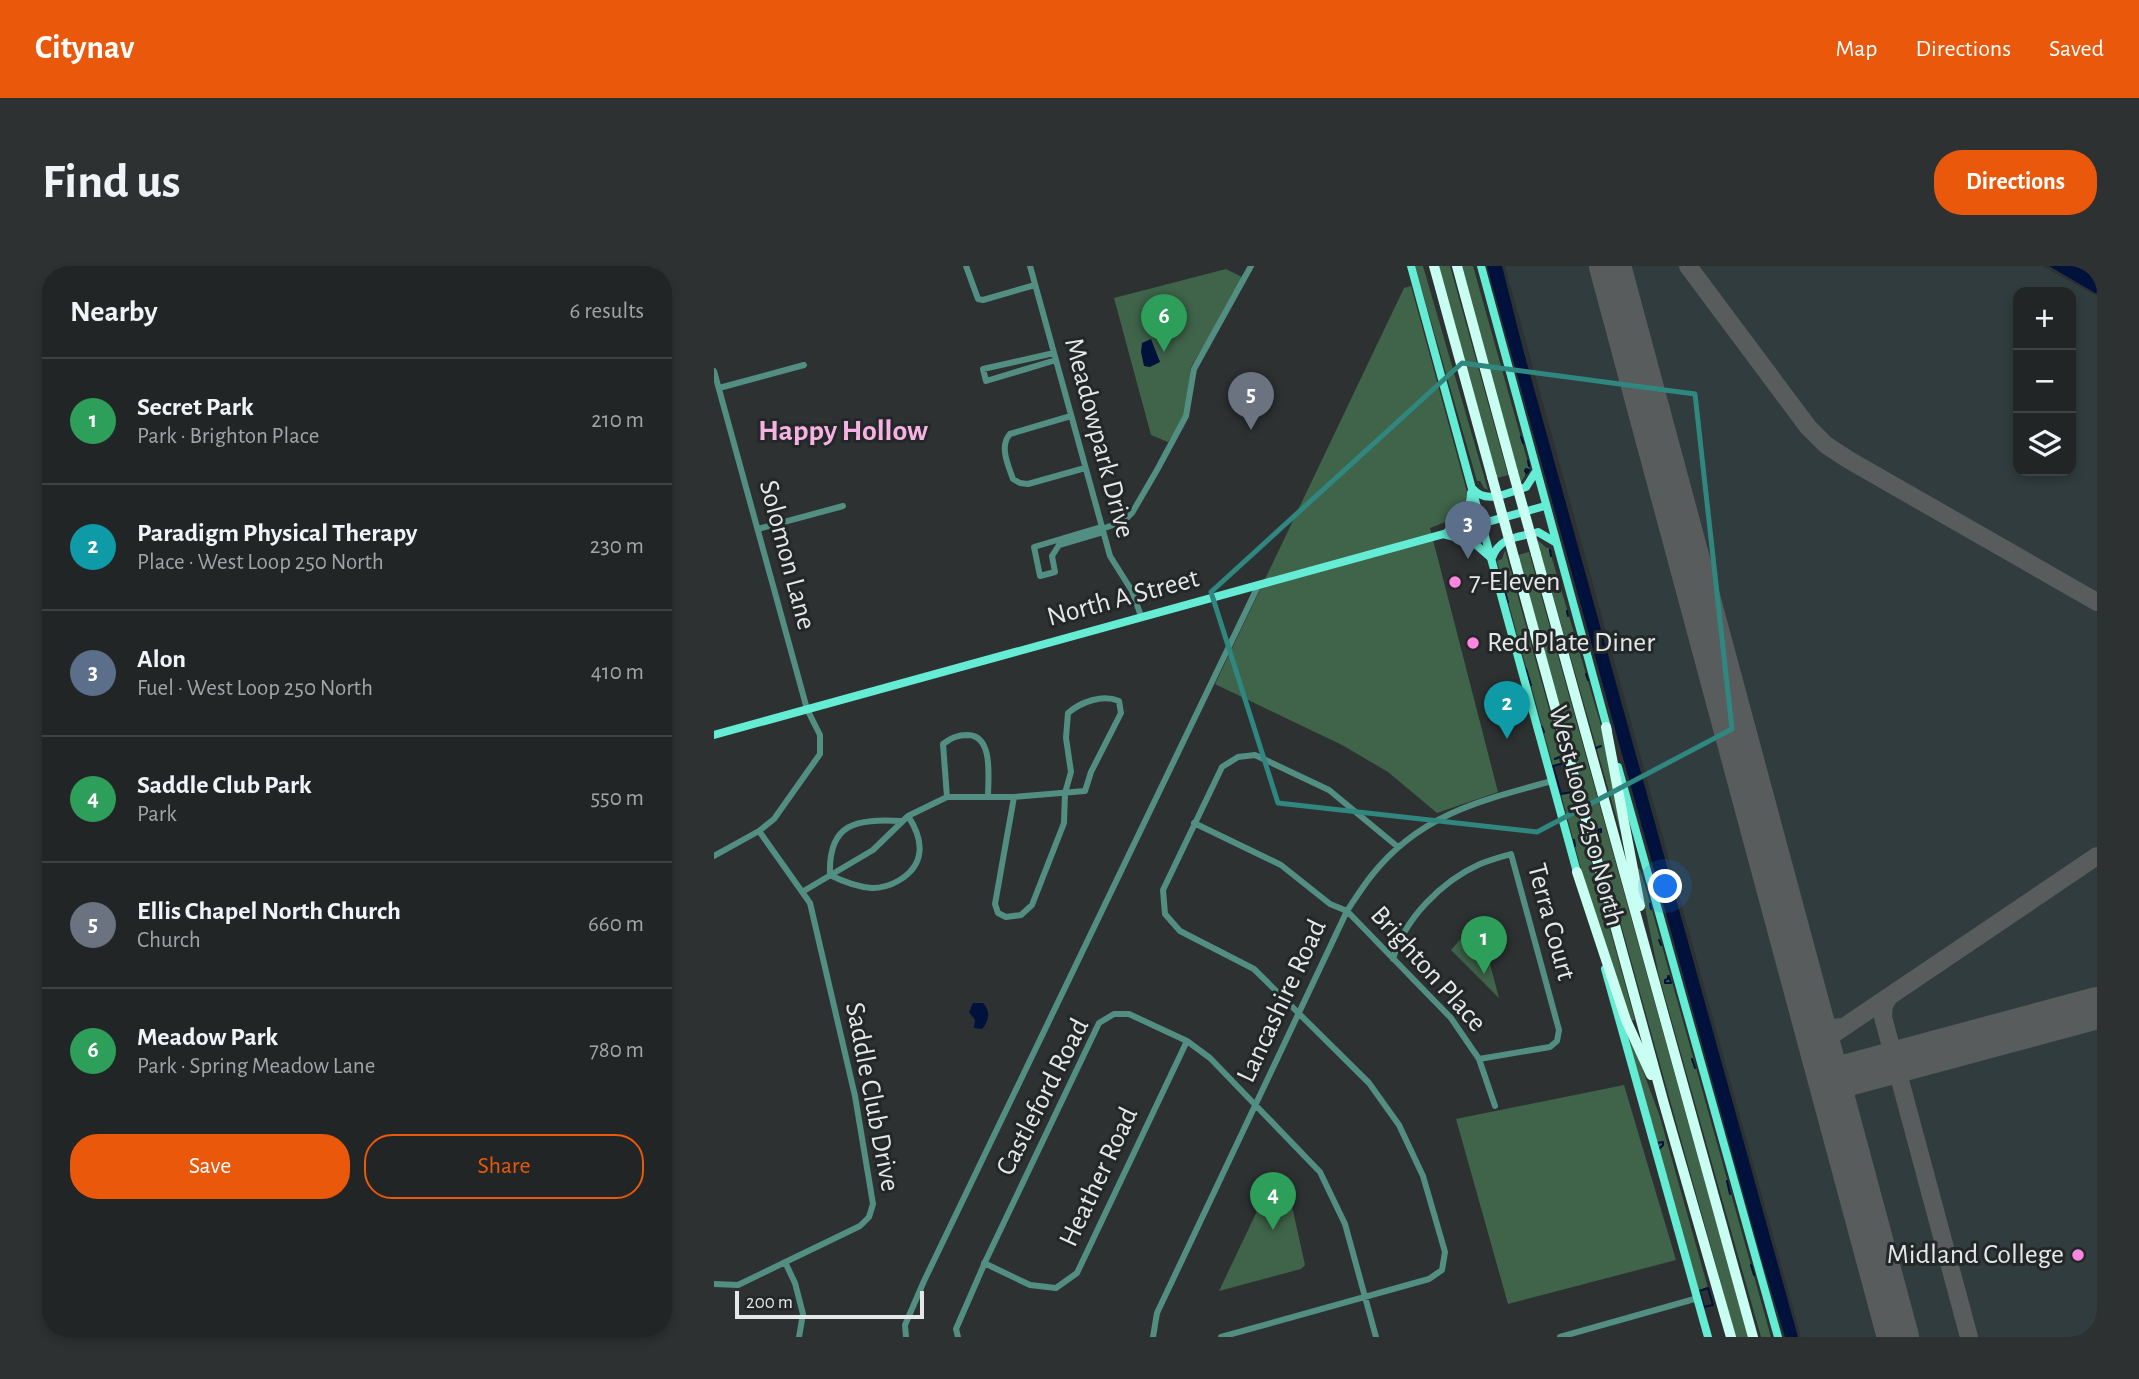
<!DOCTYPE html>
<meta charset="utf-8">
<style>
:root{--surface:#222526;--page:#2e3132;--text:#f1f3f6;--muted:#a2a5a7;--line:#3f4243;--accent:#ea580c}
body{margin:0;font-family:"Alegreya Sans",sans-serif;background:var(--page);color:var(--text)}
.controls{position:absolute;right:21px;top:21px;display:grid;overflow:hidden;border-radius:14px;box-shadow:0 4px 10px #0003}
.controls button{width:63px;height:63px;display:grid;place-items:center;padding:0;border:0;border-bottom:2px solid var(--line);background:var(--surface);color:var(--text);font:35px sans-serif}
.scale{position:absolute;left:21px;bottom:18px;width:189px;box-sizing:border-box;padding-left:7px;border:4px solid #e5e8e8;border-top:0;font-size:19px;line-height:24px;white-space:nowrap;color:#e5e8e8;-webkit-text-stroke:5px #232728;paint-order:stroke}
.you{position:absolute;left:952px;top:621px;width:24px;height:24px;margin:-18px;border:5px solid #fff;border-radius:50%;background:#1a73e8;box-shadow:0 0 0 10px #1a73e833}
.badge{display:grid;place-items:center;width:46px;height:46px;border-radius:50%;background:var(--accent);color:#fff;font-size:23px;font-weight:700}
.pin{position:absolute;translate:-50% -58px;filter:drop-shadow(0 2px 4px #0008)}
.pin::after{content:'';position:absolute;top:37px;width:24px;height:21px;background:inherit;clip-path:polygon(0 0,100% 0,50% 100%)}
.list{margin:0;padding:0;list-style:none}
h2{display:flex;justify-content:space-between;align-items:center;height:91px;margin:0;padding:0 28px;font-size:30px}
h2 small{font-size:23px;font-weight:400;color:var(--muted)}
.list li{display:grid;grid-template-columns:46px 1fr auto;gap:21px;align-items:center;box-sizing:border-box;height:126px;padding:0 28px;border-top:2px solid var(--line)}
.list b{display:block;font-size:26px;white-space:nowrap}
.list p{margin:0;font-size:23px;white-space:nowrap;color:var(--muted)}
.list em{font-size:23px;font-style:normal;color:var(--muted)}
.actions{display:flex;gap:14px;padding:21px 28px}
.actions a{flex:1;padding:16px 0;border:2px solid var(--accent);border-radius:28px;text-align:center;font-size:24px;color:var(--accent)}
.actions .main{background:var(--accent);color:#fff}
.icon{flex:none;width:38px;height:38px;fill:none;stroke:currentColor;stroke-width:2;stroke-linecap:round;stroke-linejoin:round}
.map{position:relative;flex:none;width:1383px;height:1071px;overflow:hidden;border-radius:28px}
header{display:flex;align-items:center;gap:42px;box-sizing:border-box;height:98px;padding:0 35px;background:var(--accent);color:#fff}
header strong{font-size:33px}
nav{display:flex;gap:38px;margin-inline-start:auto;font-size:24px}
.intro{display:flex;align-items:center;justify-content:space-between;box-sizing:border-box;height:168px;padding:0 42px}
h1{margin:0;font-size:49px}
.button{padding:18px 32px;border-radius:28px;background:var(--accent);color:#fff;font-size:24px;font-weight:700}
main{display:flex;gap:42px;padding:0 42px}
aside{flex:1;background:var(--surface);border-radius:28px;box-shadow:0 4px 10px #0003}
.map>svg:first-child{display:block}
</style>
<header>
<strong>Citynav</strong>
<nav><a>Map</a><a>Directions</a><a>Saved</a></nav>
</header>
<div class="intro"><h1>Find us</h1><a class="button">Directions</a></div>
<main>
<aside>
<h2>Nearby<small>6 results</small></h2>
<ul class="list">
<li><span class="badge" style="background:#2e9e5b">1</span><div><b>Secret Park</b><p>Park · Brighton Place</p></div><em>210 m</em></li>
<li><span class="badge" style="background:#0f9aa8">2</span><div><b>Paradigm Physical Therapy</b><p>Place · West Loop 250 North</p></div><em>230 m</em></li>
<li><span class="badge" style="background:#5c6f8a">3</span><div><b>Alon</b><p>Fuel · West Loop 250 North</p></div><em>410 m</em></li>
<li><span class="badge" style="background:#2e9e5b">4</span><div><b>Saddle Club Park</b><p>Park</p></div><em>550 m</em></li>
<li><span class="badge" style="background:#6b7280">5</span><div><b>Ellis Chapel North Church</b><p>Church</p></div><em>660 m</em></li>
<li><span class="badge" style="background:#2e9e5b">6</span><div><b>Meadow Park</b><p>Park · Spring Meadow Lane</p></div><em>780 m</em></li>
</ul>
<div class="actions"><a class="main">Save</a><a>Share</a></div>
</aside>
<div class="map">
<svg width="1383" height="1071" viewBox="0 0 1383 1071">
<rect width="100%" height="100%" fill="#2d3132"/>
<!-- built -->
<path fill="#303c3d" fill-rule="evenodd" d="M791 0H1328L1383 30V1071H1087ZM1304 26H1357V205H1304Z"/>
<!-- green -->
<path fill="#3f644a" d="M701 0H709L774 224 770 222 766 215H763Z
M723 0H736L794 209 783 212Z
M746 0H759L816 204 811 205V210L807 216Z
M512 3 530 12 477 101 472 150 454 176 437 169 400 32Z
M697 20 753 226C750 253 738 253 716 262L784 526 723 547 674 506 628 479 501 418 690 22Z
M823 274 833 282H835L886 456 909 563 906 564Z
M791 284 850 497 839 500 783 295 788 293Z
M815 286 1034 1071H1022L804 289Z
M858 526 921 754 917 755 877 640 847 528Z
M923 602 926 603 933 626 1057 1071H1047L945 710Z
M764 653 785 732 737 684Z
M914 764 946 851 994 1022 985 1025 911 765Z
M910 819 962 994 794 1038 742 853Z
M555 920 578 940 591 999 587 1003 505 1025Z"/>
<!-- water -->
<path fill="#00123b" d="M773 0H788L809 83 1084 1071H1071L1047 991Z
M1335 0H1383V27H1381Z
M437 73 446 96 436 101 430 100 427 86 428 77Z
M259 737H269C277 745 275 755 268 763L260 762 261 754 255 746Z"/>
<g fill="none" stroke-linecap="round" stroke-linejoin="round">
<!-- stream -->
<path stroke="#00123b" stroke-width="2" d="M0 3 10 0
M807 171 809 177
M814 195 815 200
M812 203 815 204 813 207 811 205Z
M836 284 837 290
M789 319 794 336
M853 345 854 350
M812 403 817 419
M872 408 874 414
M828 461 830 466
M882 482 887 480
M841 493 848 490
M850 497 858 526 847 528 839 500Z
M887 563V566L885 567 884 564Z
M860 574 861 580
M936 638 937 643
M945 674 947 679
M954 710H955L957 717H951V714L954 713Z
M978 793 981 802
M949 876V879L945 883 943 877Z
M1013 915 1016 928
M1037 999 1040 1009
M994 1022 999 1039 990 1041 985 1025Z"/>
<!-- taxiway -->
<path stroke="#585c5d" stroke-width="18" d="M974 0 1094 161 1112 179 1135 194 1383 336
M897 3 898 0
M1175 731 1170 739 1169 751 1255 1071
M1098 752 1111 762 1130 761
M1109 793 1111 780 1118 769 1383 590
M1109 793 1120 806 1134 809"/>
<!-- runway -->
<path stroke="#585c5d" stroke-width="42" d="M896 0 1184 1071
M1134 809 1383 742"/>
<!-- minor -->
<path stroke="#528e82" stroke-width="6" d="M252 0 264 33 269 34 321 19
M316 0 396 290 418 325 427 350
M340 87 269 103 272 115 342 94
M0 105 93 443 106 469V488L60 553 45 565 0 590
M5 122 90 99
M357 150 296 168C285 180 294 199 299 213L306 217 314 218 371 202
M387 261 320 281 326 310 341 306 338 290 345 279 389 266
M44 263 129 240
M388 263 410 255 418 247 443 204 472 150 480 103 537 0
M233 531 229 478C237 472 243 469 254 469 280 470 274 513 274 531
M480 557 567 599 616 638 633 645 737 752 765 793 781 840
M116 609C128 615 144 621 158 622 166 622 177 619 184 615 212 599 210 574 194 550
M116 609C114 556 143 553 187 555
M88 626 159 584 194 550 233 531H300L371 525 377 506 407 447 405 435C388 428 367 436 354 447L352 472 357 506 351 527 350 557 318 639 307 649 292 651 284 647 281 638 300 531
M679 693C690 653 728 615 766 598 776 594 787 591 797 588L845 764 843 775 836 781 765 793
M71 996 81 1017 89 1048 85 1071
M270 997 316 1019 342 1022 363 1007 473 775
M0 1018 24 1019 146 960 155 951 159 938 141 830 96 637 45 565
M192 1071 191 1059 210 1015 545 318
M244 1071 242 1063 272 994 385 757 400 748H415L473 775 496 792 606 906 631 958 662 1071
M439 1071 443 1047 633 645C641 633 649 620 658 609 706 548 768 534 838 515
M507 1071 715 1013 728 1004 731 986 709 910 685 859 655 817 540 703 466 665 451 648 449 624 508 501 524 491 541 489 615 524 684 581
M846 1071 984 1032"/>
<!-- major -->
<path stroke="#65ecd4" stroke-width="8" d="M697 0 864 610
M767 0 894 465
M759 223C772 239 796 226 812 221L821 207
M734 265C749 256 756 245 757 227
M732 269 759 276 776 291
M778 292C786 270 804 272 824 266L841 276
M0 469 831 240
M904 501 1064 1071
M891 703 994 1071"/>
<!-- highway -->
<path stroke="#c8fff2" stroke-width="10" d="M720 0 778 211
M743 0 799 206
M822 288 1039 1071
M801 295 950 838 1017 1071
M892 461 926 640
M863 606 912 754 937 809"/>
<!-- highway-bridge -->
<path stroke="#c8fff2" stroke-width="10" d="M799 206 822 288
M778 211 801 295"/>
</g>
<!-- marked area -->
<path fill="none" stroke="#2f8780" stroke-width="5" stroke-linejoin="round" d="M748 97 981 128 1018 463 823 566 564 537 497 326Z"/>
<!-- markers -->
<g fill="#fe86e0" stroke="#232728" stroke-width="2.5">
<circle cx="741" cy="316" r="7"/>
<circle cx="759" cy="377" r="7"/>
<circle cx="1364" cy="989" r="7"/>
</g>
<g text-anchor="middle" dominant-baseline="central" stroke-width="6" stroke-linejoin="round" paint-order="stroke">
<!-- street labels -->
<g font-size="28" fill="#e5e8e8" stroke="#232728">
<text transform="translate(385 172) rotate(75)">Meadowpark Drive</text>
<text transform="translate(73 289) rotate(75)">Solomon Lane</text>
<text transform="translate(409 332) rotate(-15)">North A Street</text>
<text transform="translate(872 550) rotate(75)">West Loop 250 North</text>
<text transform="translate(837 656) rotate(75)">Terra Court</text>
<text transform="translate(714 703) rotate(48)">Brighton Place</text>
<text transform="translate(568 735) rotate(-65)">Lancashire Road</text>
<text transform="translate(158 831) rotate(79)">Saddle Club Drive</text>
<text transform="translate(329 831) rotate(-63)">Castleford Road</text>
<text transform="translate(385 911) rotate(-65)">Heather Road</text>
</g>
<!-- poi labels -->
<g font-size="28" fill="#e5e8e8" stroke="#232728" text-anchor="start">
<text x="755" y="316">7-Eleven</text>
<text x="773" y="377">Red Plate Diner</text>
<text x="1350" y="989" text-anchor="end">Midland College</text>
</g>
<!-- neighbourhood labels -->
<g font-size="30" font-weight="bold" fill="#f6b2e3" stroke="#232728">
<text x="129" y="165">Happy Hollow</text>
</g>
</g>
</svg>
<div class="controls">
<button>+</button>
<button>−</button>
<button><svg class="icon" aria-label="layers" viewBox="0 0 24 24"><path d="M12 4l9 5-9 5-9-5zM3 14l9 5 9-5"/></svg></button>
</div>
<div class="scale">200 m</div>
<div class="you"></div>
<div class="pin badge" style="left:770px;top:708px;background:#2e9e5b">1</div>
<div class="pin badge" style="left:793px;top:473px;background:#0f9aa8">2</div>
<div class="pin badge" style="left:754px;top:293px;background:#5c6f8a">3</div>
<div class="pin badge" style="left:559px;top:964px;background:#2e9e5b">4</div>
<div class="pin badge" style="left:537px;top:164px;background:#6b7280">5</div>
<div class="pin badge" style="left:450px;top:86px;background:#2e9e5b">6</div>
</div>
</main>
